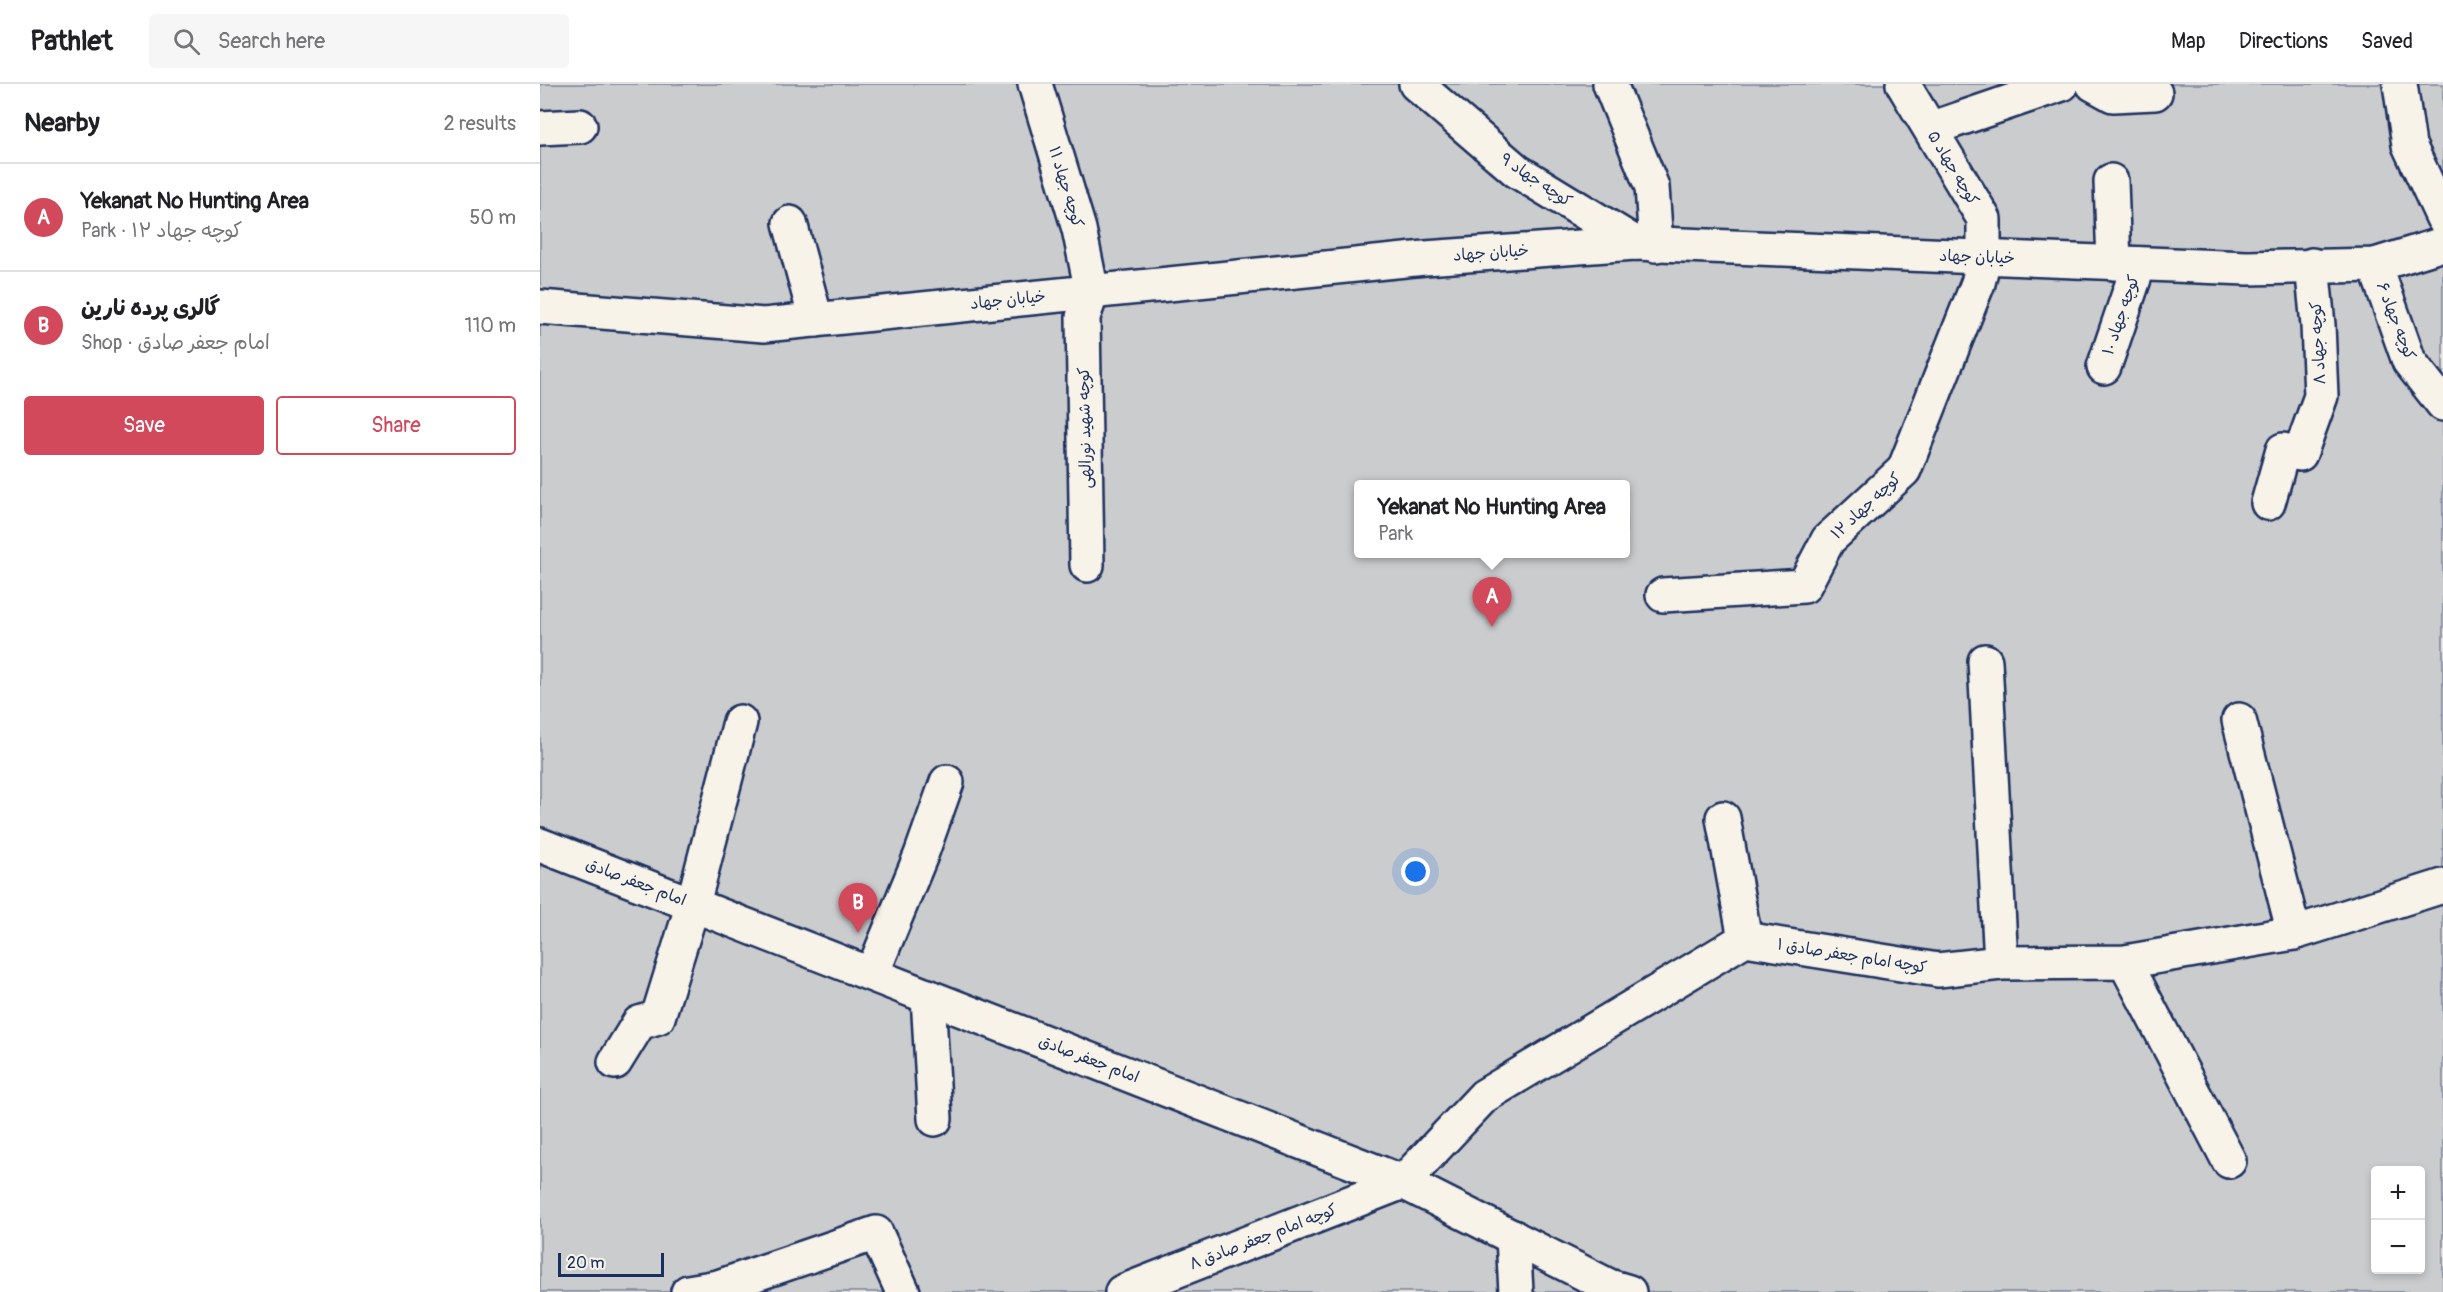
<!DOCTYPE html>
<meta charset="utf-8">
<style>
:root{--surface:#fff;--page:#f6f6f6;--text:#202124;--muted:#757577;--line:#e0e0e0;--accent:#d1495b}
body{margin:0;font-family:Pangolin,"Playpen Sans Arabic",sans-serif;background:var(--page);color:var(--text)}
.controls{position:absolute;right:18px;bottom:18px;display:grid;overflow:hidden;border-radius:6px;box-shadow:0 3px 9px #0003}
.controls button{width:54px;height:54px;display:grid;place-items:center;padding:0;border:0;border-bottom:2px solid var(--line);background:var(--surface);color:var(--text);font:30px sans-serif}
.scale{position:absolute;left:18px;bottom:15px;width:106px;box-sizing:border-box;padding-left:6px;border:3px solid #1b2f5e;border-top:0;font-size:16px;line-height:21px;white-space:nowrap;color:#1b2f5e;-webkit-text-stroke:4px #f7f3e8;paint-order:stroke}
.you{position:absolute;left:876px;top:788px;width:21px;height:21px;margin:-15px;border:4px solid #fff;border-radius:50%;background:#1a73e8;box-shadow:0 0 0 9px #1a73e833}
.badge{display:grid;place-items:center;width:39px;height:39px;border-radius:50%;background:var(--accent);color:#fff;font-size:20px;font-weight:700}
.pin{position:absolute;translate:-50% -50px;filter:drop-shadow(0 2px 3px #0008)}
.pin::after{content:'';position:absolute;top:32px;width:21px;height:18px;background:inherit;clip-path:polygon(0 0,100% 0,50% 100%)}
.popup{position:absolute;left:814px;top:396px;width:276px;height:78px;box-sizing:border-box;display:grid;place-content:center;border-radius:6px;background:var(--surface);filter:drop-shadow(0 2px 4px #0005);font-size:20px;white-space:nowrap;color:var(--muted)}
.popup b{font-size:22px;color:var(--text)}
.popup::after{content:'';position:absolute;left:50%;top:100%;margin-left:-12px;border:12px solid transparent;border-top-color:var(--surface)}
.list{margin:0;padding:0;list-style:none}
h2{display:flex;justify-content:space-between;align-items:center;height:78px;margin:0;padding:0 24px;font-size:26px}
h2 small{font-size:20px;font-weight:400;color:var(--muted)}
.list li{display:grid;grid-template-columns:39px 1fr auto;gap:18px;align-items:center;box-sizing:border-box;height:108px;padding:0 24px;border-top:2px solid var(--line)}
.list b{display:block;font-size:22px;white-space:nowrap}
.list p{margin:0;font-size:20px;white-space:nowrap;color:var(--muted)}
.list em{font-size:20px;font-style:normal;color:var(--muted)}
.actions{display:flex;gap:12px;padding:18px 24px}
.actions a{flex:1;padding:14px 0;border:2px solid var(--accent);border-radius:6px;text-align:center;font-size:21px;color:var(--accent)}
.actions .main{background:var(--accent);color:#fff}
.icon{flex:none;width:33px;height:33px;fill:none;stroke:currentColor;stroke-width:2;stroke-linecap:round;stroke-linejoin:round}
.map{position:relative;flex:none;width:1903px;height:1208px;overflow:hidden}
header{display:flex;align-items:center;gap:36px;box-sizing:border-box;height:84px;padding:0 30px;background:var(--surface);border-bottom:2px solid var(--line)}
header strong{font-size:28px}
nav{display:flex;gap:33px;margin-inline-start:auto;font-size:21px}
.search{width:420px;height:54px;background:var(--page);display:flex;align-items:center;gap:15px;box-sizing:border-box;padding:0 21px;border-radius:6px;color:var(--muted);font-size:22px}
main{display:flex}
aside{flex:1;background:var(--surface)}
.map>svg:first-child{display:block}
</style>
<header>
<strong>Pathlet</strong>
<div class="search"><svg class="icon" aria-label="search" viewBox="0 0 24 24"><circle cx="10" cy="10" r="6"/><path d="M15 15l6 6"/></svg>Search here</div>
<nav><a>Map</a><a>Directions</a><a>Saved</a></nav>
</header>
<main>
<aside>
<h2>Nearby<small>2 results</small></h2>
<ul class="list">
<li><span class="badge">A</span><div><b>Yekanat No Hunting Area</b><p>Park · کوچه جهاد ۱۲</p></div><em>50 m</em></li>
<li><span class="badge">B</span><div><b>گالری پرده نارین</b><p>Shop · امام جعفر صادق</p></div><em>110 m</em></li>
</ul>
<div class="actions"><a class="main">Save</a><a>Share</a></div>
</aside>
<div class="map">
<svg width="1903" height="1208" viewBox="0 0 1903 1208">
<rect width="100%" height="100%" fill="#eae7e0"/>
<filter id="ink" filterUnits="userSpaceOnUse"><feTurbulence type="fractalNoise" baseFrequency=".0167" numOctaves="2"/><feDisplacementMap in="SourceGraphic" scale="12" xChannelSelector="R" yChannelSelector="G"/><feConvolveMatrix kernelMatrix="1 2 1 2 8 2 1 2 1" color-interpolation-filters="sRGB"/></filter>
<g filter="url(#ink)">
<!-- green -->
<path fill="#cbcccd" stroke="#737e96" stroke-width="1.5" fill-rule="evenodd" d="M0 0H1903V1208H0ZM818 400H1086V470H818ZM1836 1086H1880V1186H1836Z"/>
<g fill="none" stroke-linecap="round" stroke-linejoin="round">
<!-- minor casing -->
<g stroke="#1b2f5e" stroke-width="38">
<path id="minor" d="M495 0 539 145 552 208 543 233 547 481
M876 0 977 87 1095 159
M1070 0 1112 103 1116 161
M1553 0 1573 11 1615 9
M1860 0 1869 61 1903 134
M0 44 40 42
M1390 45 1522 0
M1571 97 1574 179
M250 139 276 236
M1835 181 1869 277 1903 320
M1564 283 1599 180
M1728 419 1743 366 1760 370 1781 312 1778 241 1772 181
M1123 511 1264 502 1288 456 1364 386 1438 199 1444 174V135L1363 0
M1445 577 1461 879
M1699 636 1754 849
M1183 734 1205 855
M1585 878 1689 1077
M332 890 381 771 407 698
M388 912 395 1035
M75 978 99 939 118 933 153 820 200 638
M973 1153 976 1208
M148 1208 178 1203 336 1149 363 1208
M582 1208 863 1098 944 1012 1205 855 1398 886 1461 879 1585 878 1754 849 1903 802"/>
</g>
<!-- major casing -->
<g stroke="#1b2f5e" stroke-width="38">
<path id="major" d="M0 223 224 241 885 174 1095 159 1707 184 1835 181 1903 160
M0 761 863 1098 1069 1202 1089 1208"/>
</g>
<!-- minor -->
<use href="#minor" stroke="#f7f3e8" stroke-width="33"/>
<!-- major -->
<use href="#major" stroke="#f7f3e8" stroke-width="33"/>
</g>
</g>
<g text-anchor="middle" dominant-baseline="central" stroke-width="5" stroke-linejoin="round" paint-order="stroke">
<!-- street labels -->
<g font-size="16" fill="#1b2f5e" stroke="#f7f3e8">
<text transform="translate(1413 84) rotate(59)">کوچه جهاد ۵</text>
<text transform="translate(996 96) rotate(34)">کوچه جهاد ۹</text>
<text transform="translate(526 103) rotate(73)">کوچه جهاد ۱۱</text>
<text transform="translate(951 169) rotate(-4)">خیابان جهاد</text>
<text transform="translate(1437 173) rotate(2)">خیابان جهاد</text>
<text transform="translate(468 216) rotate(-6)">خیابان جهاد</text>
<text transform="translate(1581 231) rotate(-71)">کوچه جهاد ۱۰</text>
<text transform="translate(1856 237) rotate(69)">کوچه جهاد ۶</text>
<text transform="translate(1778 259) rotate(-93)">کوچه جهاد ۸</text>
<text transform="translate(545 344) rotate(-91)">کوچه شهید نورالهی</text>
<text transform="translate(1326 422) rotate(-43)">کوچه جهاد ۱۲</text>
<text transform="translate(96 798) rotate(21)">امام جعفر صادق</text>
<text transform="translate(1312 872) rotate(9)">کوچه امام جعفر صادق ۱</text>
<text transform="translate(549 975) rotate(21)">امام جعفر صادق</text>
<text transform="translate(723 1153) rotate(-21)">کوچه امام جعفر صادق ۸</text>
</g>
</g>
</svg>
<div class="controls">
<button>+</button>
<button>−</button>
</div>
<div class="scale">20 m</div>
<div class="you"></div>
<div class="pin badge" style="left:952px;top:543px">A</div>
<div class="popup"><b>Yekanat No Hunting Area</b>Park</div>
<div class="pin badge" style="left:318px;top:849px">B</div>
</div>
</main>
